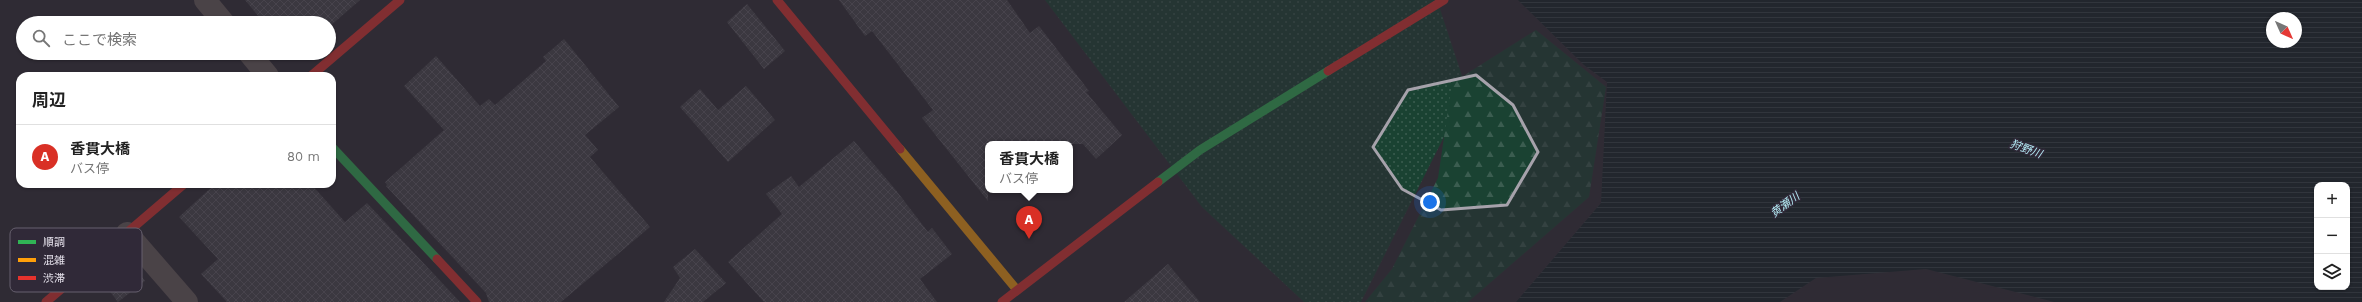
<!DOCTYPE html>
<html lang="ja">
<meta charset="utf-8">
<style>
:root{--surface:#fff;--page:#f2f2f2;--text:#222;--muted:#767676;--line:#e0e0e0;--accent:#d93025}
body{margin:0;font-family:"Work Sans","Noto Sans JP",sans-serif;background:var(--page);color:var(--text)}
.controls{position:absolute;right:12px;bottom:12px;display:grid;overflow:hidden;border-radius:8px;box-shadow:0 1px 3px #0004}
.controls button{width:36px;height:36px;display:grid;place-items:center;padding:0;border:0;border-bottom:1px solid var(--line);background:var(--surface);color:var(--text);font:20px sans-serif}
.compass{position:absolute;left:2266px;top:12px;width:36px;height:36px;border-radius:50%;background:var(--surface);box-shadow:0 1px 3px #0004;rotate:135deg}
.you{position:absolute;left:1430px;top:202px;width:14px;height:14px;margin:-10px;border:3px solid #fff;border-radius:50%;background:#1a73e8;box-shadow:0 0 0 6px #1a73e833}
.badge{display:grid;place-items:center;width:26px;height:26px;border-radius:50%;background:var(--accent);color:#fff;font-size:13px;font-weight:700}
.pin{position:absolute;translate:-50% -33px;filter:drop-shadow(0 1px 2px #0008)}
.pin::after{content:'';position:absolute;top:21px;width:14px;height:12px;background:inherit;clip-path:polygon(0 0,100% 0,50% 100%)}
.popup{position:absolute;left:985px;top:141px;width:88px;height:52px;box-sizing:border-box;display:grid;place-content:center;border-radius:8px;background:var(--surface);filter:drop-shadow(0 1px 3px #0005);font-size:13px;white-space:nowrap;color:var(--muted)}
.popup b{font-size:15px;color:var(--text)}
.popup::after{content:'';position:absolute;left:50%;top:100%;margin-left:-8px;border:8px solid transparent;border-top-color:var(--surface)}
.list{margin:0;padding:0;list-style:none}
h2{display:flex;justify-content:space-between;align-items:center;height:52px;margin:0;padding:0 16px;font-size:17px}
h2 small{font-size:13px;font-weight:400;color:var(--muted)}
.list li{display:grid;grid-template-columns:26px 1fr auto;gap:12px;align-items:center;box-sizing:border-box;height:64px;padding:0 16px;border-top:1px solid var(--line)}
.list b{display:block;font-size:15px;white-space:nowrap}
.list p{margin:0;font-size:13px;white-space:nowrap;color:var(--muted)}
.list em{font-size:13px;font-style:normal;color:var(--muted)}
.icon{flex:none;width:22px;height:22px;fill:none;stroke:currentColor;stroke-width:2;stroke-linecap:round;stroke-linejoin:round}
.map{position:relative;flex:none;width:2362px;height:302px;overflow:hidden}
.search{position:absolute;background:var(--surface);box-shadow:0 1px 3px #0004;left:16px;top:16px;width:320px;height:44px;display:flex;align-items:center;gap:10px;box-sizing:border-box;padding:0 14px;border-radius:22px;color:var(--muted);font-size:15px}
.panel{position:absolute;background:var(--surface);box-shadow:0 1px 3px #0004;left:16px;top:72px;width:320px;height:116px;border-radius:12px}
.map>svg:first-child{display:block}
</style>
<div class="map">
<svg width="2362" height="302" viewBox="0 0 2362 302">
<defs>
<pattern id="grass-dots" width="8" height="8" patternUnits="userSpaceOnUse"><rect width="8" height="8" fill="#1a4232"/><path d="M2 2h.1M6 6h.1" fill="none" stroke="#3b5d50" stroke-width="1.8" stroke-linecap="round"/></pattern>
<pattern id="forest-firs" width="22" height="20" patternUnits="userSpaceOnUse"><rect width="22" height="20" fill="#1a4232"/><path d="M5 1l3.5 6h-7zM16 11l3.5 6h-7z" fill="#3b5d50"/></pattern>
<pattern id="water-rules" width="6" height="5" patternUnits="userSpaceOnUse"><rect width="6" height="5" fill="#122125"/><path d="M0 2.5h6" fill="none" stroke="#344145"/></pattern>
<pattern id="building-cross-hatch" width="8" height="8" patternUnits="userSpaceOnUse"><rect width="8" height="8" fill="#4a474e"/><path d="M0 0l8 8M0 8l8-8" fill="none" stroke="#646168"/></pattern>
</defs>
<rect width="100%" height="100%" fill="#302c34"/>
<!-- grass -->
<path fill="url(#grass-dots)" d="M1045 0H1437L1467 91 1361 302H1304L1202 207Z"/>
<!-- forest -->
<path fill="url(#forest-firs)" d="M1536 30 1606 87 1589 197 1468 302H1365L1392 269 1438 178 1452 83Z"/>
<!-- water -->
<path fill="url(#water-rules)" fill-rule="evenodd" d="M1518 0H2362V302H2054L1926 269 1816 278 1780 302H1516L1601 203 1607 82 1584 65ZM2272 18H2296V42H2272ZM2317 185H2347V287H2317Z"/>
<!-- building -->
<path fill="url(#building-cross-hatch)" d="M245 0H360L329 27V23H264Z
M839 0H1007L1030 33 1039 26 1089 91 1086 92 1122 135 1096 159 1083 144H988V201L922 118 933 110 872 31 865 36Z
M747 4 785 51 764 69 727 22Z
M564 39 619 107 585 135 598 150 590 157 650 227 561 302H489L486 293 386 186 387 185 385 182 444 130 404 86 436 56 480 106 489 99 495 105 546 61 543 57Z
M746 86 775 120 728 162 680 107 700 89 718 110Z
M854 141 895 189 928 232 932 228 952 254 920 279 937 302H764L728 262 782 214 766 194 791 176 799 187Z
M215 184H311L345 222 367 203 460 302H227L201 274 218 259 179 217Z
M695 249 726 283 703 302H664L680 278 673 267Z
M127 258 145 281 118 302 101 280Z
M1168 264 1200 302H1124Z"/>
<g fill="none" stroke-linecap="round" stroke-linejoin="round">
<!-- street -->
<path stroke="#6c5f5e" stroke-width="22" d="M205 0 224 23
M249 53 268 76
M127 233 187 302"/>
<!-- fast -->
<path stroke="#30b455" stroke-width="9" d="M332 147 437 259
M1158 182 1200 150 1328 71"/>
<!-- slow -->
<path stroke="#ff9f0a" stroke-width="9" d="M900 149 1017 290"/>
<!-- jam -->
<path stroke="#e5322d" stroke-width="9" d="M777 0 900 149
M1328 71 1444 0
M311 76 400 0
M437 259 477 302
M46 302 184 184
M1002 302 1158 182"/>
</g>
<!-- marked area -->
<path d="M0 0H2362V302H0ZM1476 75 1513 105 1538 152 1507 205 1441 210 1402 189 1373 147 1408 90Z" fill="#302c34" fill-opacity=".55" fill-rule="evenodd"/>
<path fill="none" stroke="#a6a2ab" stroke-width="3" stroke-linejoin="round" d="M1476 75 1513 105 1538 152 1507 205 1441 210 1402 189 1373 147 1408 90Z"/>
<g text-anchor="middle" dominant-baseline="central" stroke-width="3" stroke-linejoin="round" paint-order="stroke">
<!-- water labels -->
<g font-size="11" font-style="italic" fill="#b5edf7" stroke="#302938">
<text transform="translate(2026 149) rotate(20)">狩野川</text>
<text transform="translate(1785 205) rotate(-37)">黄瀬川</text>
</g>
</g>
<!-- legend -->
<rect x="10" y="228" width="132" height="64" rx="6" fill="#302938" stroke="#66606e" stroke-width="1"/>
<rect x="18" y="240" width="18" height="4" fill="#30b455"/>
<rect x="18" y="258" width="18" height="4" fill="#ff9f0a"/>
<rect x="18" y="276" width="18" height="4" fill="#e5322d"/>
<g font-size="11" fill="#e5e1eb">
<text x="43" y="246">順調</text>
<text x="43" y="264">混雑</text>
<text x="43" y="282">渋滞</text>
</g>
</svg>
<div class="controls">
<button>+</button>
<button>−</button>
<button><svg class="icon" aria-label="layers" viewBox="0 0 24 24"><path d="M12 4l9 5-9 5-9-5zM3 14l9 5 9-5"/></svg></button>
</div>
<svg class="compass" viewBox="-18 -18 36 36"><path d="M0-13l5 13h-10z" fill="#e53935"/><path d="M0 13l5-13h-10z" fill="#767676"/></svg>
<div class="you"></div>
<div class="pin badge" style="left:1029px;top:239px">A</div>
<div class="popup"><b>香貫大橋</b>バス停</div>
<div class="search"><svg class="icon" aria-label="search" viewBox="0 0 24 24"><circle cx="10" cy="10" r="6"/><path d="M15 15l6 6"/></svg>ここで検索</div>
<section class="panel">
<h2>周辺<small></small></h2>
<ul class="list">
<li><span class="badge">A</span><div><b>香貫大橋</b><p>バス停</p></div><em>80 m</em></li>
</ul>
</section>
</div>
